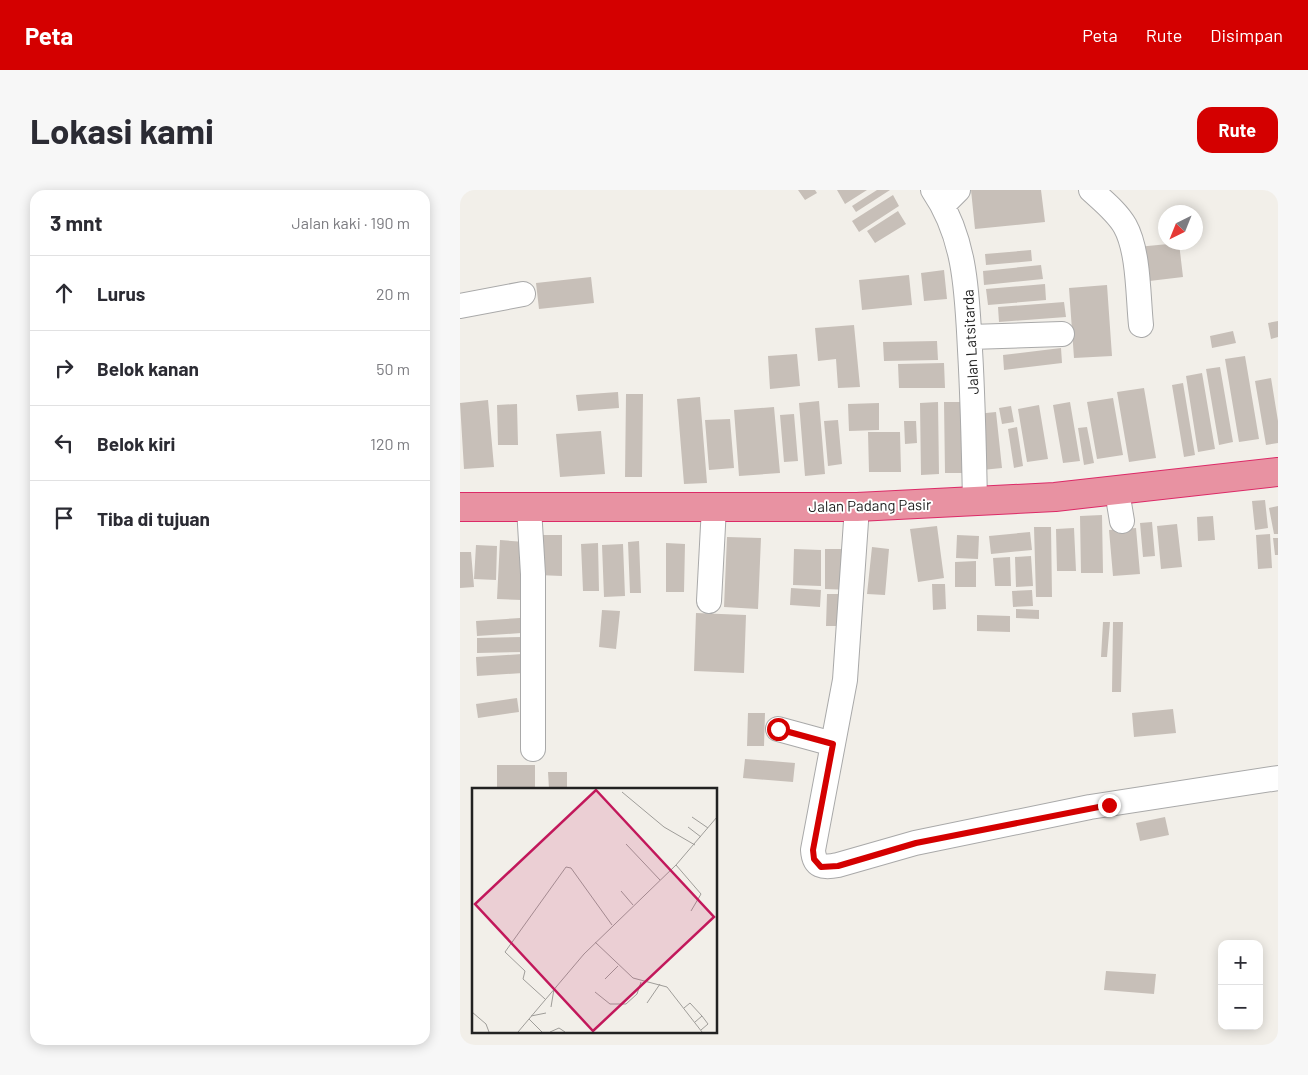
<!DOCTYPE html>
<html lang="id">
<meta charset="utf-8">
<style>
:root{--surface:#fff;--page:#f7f7f7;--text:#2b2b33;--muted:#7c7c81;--line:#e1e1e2;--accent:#d40000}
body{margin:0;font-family:Barlow,sans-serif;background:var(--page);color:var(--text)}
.controls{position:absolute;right:15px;bottom:15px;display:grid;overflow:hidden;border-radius:10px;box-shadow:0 2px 12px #0003}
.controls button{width:45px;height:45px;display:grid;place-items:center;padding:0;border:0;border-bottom:1px solid var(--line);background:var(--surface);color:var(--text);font:25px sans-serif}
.compass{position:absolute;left:698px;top:15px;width:45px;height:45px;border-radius:50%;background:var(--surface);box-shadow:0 2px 12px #0003;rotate:223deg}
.stop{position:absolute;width:15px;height:15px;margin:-11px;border:4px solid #d40000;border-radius:50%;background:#fff}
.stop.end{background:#d40000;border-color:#fff;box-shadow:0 1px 5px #0008}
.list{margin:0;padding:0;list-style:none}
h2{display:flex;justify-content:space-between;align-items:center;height:65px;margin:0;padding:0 20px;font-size:21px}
h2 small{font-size:16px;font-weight:400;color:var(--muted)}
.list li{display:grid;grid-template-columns:32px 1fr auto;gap:15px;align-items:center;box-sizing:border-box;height:75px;padding:0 20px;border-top:1px solid var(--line)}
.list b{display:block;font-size:19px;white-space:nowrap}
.list em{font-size:16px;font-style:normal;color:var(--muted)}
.icon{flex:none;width:28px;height:28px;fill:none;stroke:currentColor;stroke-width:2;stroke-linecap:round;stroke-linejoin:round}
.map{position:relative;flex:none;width:818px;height:855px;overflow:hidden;border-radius:15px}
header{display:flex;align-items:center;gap:30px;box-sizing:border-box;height:70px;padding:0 25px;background:var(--accent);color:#fff}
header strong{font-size:24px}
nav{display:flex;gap:28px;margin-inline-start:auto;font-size:18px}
.intro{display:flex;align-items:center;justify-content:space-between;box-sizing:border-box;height:120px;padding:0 30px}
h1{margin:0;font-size:35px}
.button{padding:12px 22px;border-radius:15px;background:var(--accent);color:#fff;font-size:18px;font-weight:700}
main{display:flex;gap:30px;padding:0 30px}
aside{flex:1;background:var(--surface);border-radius:15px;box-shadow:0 2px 12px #0003}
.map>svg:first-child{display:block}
</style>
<header>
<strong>Peta</strong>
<nav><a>Peta</a><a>Rute</a><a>Disimpan</a></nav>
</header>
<div class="intro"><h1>Lokasi kami</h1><a class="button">Rute</a></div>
<main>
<aside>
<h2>3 mnt<small>Jalan kaki · 190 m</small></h2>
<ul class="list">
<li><svg class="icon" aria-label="ahead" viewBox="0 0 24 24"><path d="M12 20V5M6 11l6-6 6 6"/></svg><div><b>Lurus</b></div><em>20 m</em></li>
<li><svg class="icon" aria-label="right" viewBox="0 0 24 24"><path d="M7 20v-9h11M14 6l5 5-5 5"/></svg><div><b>Belok kanan</b></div><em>50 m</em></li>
<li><svg class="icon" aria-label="left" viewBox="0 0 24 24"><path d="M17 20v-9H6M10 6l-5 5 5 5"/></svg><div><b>Belok kiri</b></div><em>120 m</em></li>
<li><svg class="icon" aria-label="arrive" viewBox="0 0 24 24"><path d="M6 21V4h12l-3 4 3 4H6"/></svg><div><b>Tiba di tujuan</b></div></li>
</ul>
</aside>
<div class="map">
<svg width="818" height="855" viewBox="0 0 818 855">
<rect width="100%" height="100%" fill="#f2efe9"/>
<!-- building -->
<path fill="#c7bfb8" d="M338 0H355L357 3 345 10Z
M377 0H407L385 14Z
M417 0H430L396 22 392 16Z
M511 0H581L585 32 515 39Z
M433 5 439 16 399 42 392 31Z
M438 21 446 34 415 53 407 41Z
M719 53 723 87 681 92 677 57Z
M571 60 572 71 526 75 525 64Z
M581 75 583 89 524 95 523 81Z
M484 80 487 109 464 111 461 83Z
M449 85 452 115 402 120 399 90Z
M131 87 134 113 79 119 76 93Z
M585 94 586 110 528 115 526 99Z
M647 95 652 166 614 168 609 98Z
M604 112 606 127 539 132 538 117Z
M818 131V147L811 149 808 133Z
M394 135 400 197 378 198 376 169 358 171 355 138Z
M773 141 776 153 752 158 750 146Z
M477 151 478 170 424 171 423 152Z
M601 158 602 173 544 180 543 165Z
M337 164 340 196 310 199 308 166Z
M785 166 799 249 779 252 765 169Z
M484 173 485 198H439L438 174Z
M760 177 773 252 759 255 746 179Z
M742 183 755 259 738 262 726 186Z
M811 188 818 231V253L806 255 795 191Z
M723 193 735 265 724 267 712 195Z
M684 198 696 268 669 272 657 202Z
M158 202 159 218 118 221 116 205Z
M166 204H183L182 287H165Z
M240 207 247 293 224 294 217 209Z
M653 208 663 265 637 269 627 212Z
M28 210 34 277 4 279 0 213Z
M359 211 365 284 345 286 339 213Z
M478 212 479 284 461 285 460 213Z
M484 212H501L502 283H485Z
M610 212 620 271 603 273 593 215Z
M419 213V240L389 241 388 214Z
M57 214 58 255H38L37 215Z
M579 215 588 269 567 272 558 219Z
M551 216 554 232 542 234 539 218Z
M314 217 320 283 279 286 274 220Z
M536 222 542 278 522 280 516 224Z
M334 224 338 271 324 272 320 225Z
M270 229 274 278 249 280 245 230Z
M378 230 382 274 368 276 364 231Z
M444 231H456L457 253 445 254Z
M557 237 563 276 554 278 548 239Z
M627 237 634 273 624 275 618 238Z
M141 241 145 284 100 287 96 244Z
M408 242H440L441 282H409Z
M805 310 808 338 795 340 792 311Z
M818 316V344H814L809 318Z
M642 325 643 383H621L620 326Z
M753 326 755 350 738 351 737 327Z
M692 332 695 366 683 367 680 333Z
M717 334 722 377 701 379 697 336Z
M477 336 484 388 458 392 450 339Z
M574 337H591L592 407H576Z
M614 338 616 381H597L596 339Z
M676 338 680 384 653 386 649 340Z
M570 342 572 360 531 364 529 346Z
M810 344 812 378 798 379 796 345Z
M80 345H102V386L78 385Z
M497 345 519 346 518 369 496 368Z
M267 347 301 348 298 419 264 417Z
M813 348H818V365H815Z
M40 350 65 352 62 410 37 409Z
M179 351 181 403H170L168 352Z
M138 353 139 401H123L121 354Z
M206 353 225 354 224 402H206Z
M163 354 165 406 144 407 142 355Z
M16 355 37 356 36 390 14 389Z
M412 357 429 359 425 405 407 404Z
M334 359 361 360V396L333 395Z
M365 359H391V400L365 399Z
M0 362H11L14 397 0 398Z
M571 366 573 396 556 397 555 367Z
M550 367 551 396H535L533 368Z
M516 371V397H495V372Z
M472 394H485L486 419 473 420Z
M331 398 361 400 360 417 330 415Z
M572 400 573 416 553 417 552 401Z
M367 404H387V436H366Z
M556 419 579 420V429L556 428Z
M142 420 160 421 156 459 139 457Z
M236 423 286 425 284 483 234 481Z
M517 425 550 426V442L517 441Z
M60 428 61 443 17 446 16 431Z
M643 432H650L647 467H641Z
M653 432H663L661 502H652Z
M63 447V462L17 463V448Z
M62 464 63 483 17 486 16 467Z
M57 508 59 522 18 528 16 514Z
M713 519 716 543 674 547 672 523Z
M288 523H305L304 556H287Z
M285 569 335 573 333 592 283 588Z
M37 575H75V599H37Z
M88 582H107V599H89Z
M705 627 709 645 680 651 676 633Z
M646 781 696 784 694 804 644 800Z"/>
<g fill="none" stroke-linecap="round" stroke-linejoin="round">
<!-- minor casing -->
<g stroke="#a9a9a9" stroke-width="26">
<path id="minor" d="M473 0C506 48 507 103 510 160 513 210 514 261 515 312
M631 0C643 11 657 22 665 36 679 61 678 107 681 135
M483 15 498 0
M0 116 63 104
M510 147 602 144
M657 301 662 331
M397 317 385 490 353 660C354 677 363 678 378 675L455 653 630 617 818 588
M69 318 73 384V559
M249 411 254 317
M318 539 373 554"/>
</g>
<!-- highway casing -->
<g stroke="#dc2a67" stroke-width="30">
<path id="highway" d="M0 317H397L595 307 818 282"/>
</g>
<!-- minor -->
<use href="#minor" stroke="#fff" stroke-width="24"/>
<!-- highway -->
<use href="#highway" stroke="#e892a2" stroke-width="28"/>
</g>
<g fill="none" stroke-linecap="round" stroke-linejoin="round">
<!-- route -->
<path stroke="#d40000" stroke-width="6" d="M318 539 373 554 353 660 354 669 361 677 378 676 456 653 649 615"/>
</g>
<g text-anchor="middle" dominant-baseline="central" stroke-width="4" stroke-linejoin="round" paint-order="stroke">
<!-- street labels -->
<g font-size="15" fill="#222" stroke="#fff">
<text transform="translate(510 152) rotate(-93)">Jalan Latsitarda</text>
<text transform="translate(410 315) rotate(-1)">Jalan Padang Pasir</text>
</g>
</g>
<!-- overview -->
<g transform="translate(12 598)">
<rect width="245" height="245" fill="#f2efe9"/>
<path fill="none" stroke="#9f9d99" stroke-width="1" d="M150 4 192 39 223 57M220 29 236 40M216 39 229 49M154 56 188 92M204 77 229 106 219 123M149 103 161 117M123 154 161 190 195 199 230 244M133 191 146 178M123 204 138 216H154L165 206 169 194M73 211 51 191 53 183 33 164 94 79 99 80 140 137M175 215 188 196M79 219 82 201M212 220 218 215 230 228M0 224 14 236 17 244M59 228 74 225M57 231 70 244M223 234 230 228 236 236 229 242M46 244 112 166 204 77 245 29M78 244 87 240 93 244"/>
<path fill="#c2185b" fill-opacity="0.15" stroke="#c2185b" stroke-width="2.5" d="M124 2 242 129 121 243 3 116Z"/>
<rect width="245" height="245" fill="none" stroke="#222" stroke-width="2.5"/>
</g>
</svg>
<div class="controls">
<button>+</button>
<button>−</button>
</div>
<svg class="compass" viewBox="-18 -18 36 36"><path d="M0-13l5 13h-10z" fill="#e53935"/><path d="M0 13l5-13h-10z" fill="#7c7c81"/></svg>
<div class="stop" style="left:318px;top:539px"></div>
<div class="stop end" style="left:649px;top:615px"></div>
</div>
</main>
